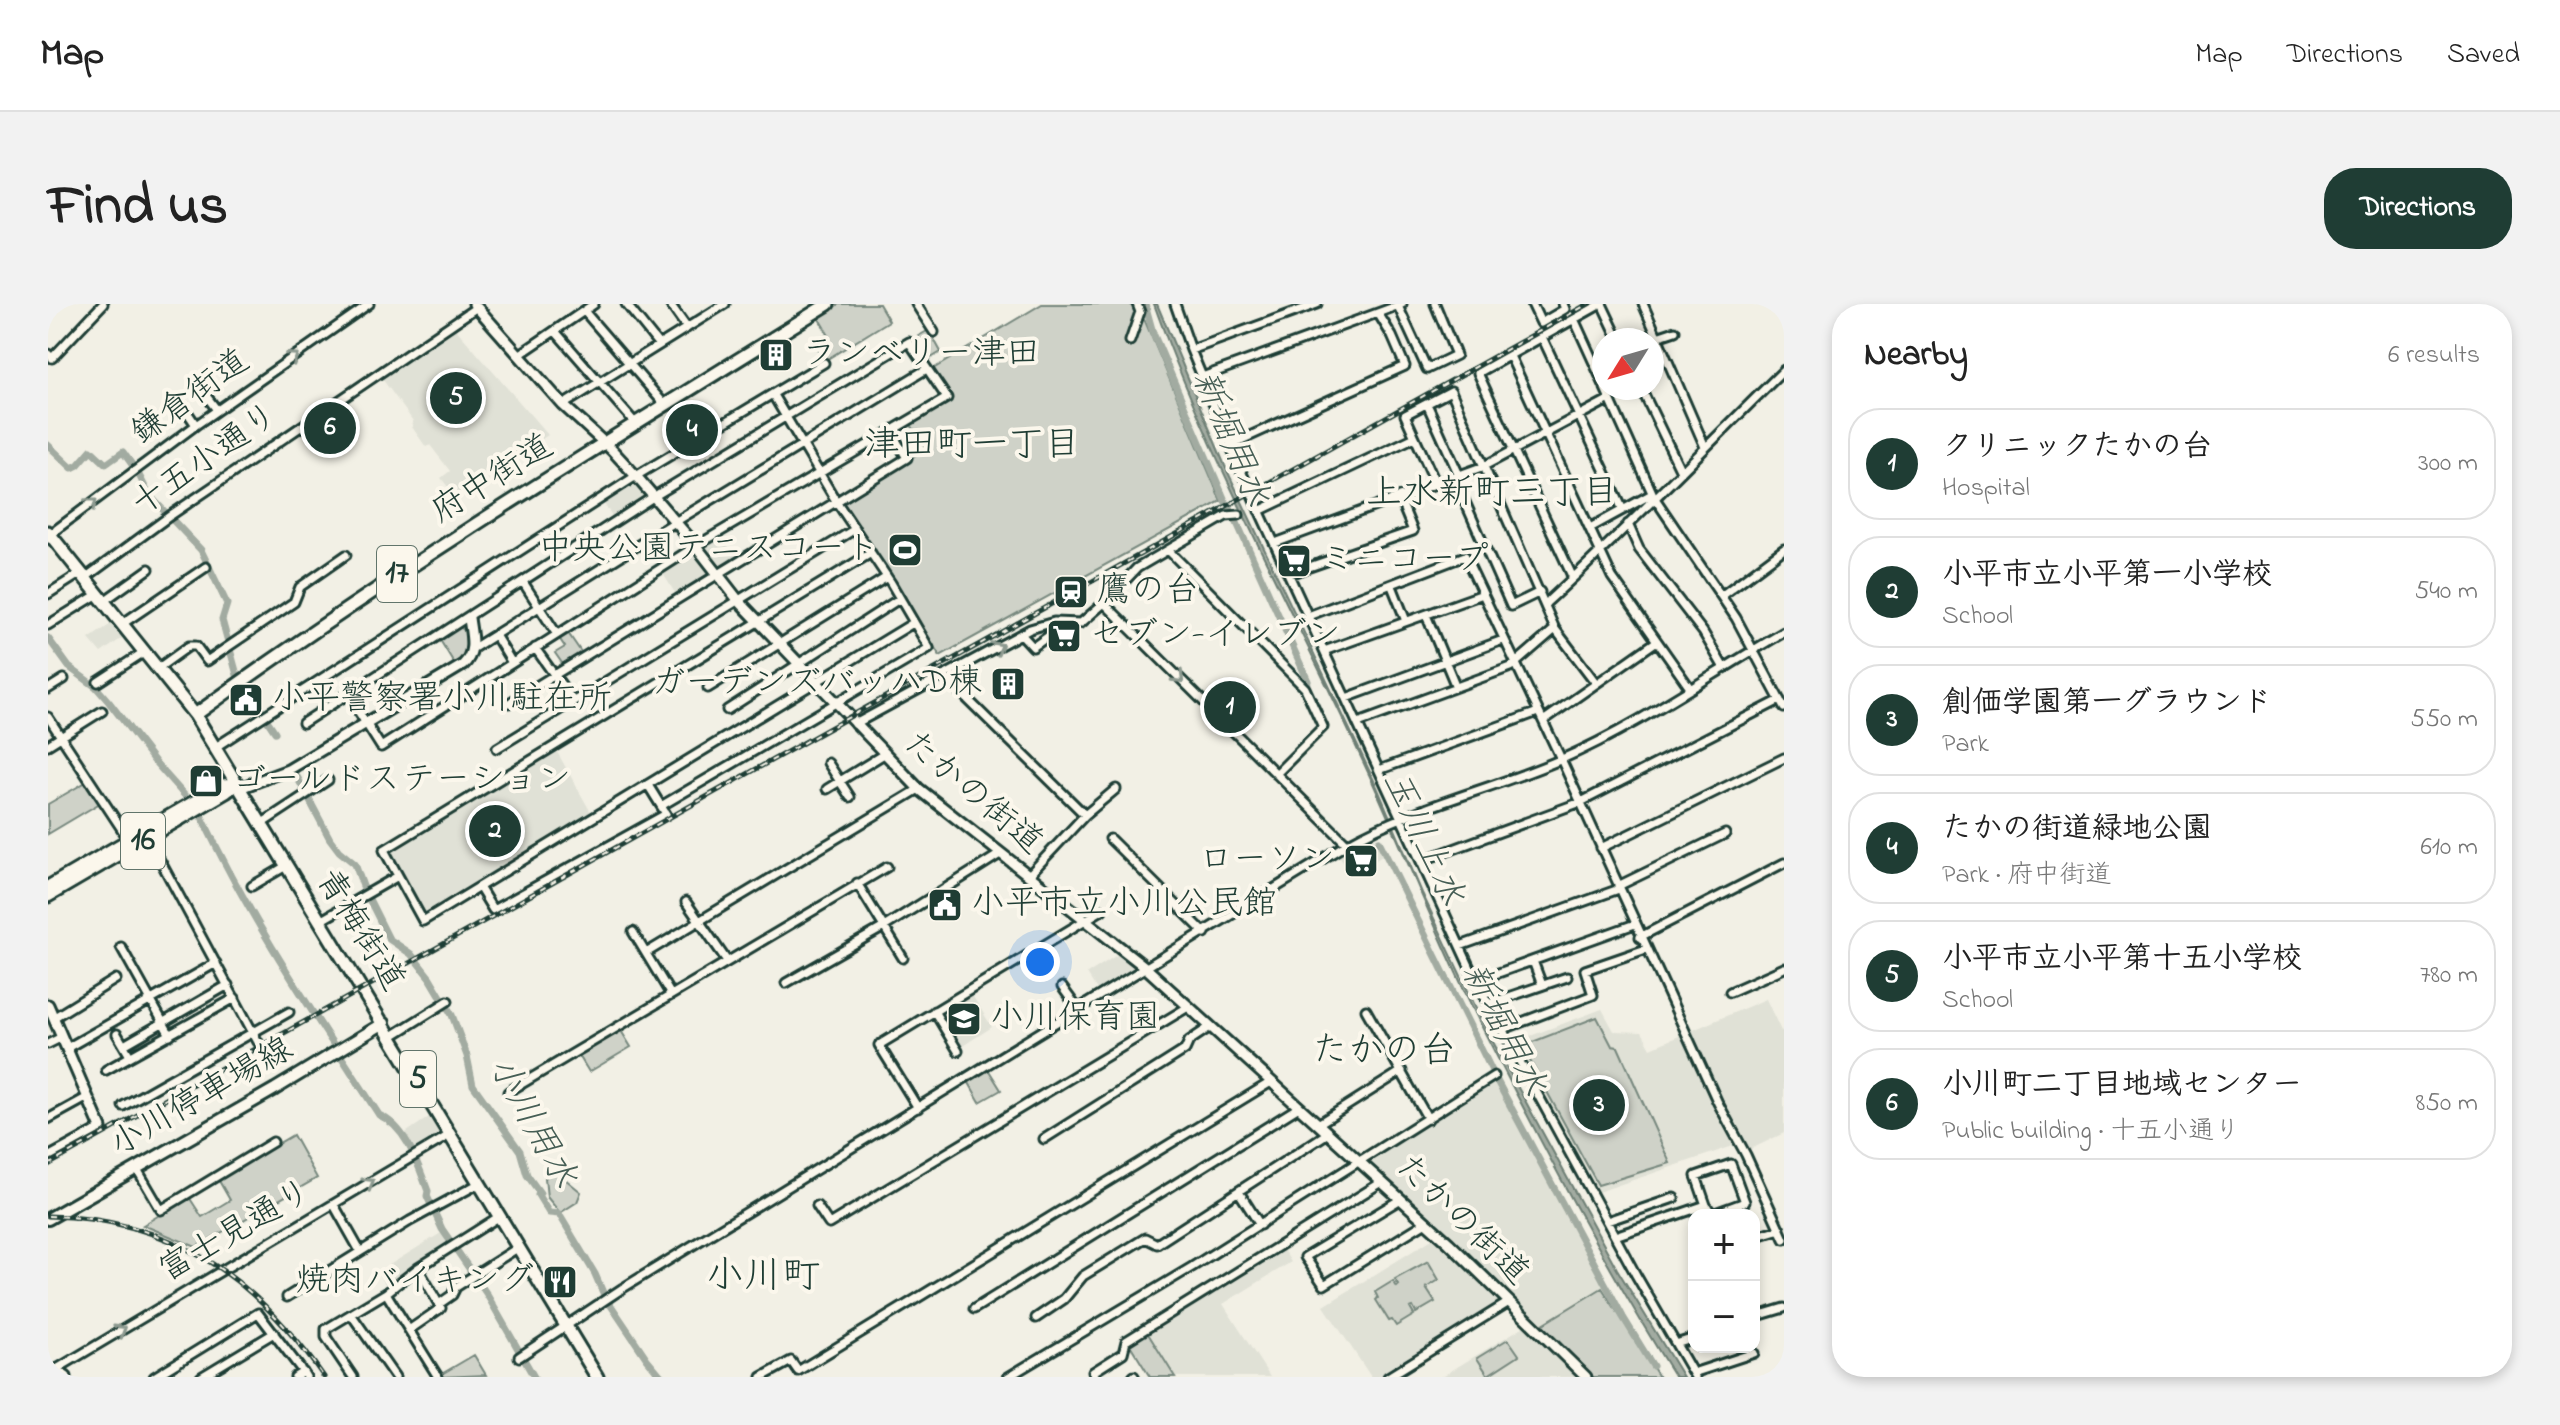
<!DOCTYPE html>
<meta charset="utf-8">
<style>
:root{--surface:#fff;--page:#f2f2f2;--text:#222;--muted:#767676;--line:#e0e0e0;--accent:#1f3d34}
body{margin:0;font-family:"Indie Flower","Klee One",sans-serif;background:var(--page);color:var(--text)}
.controls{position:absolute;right:24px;bottom:24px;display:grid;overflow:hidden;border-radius:16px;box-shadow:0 4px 12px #0003}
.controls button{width:72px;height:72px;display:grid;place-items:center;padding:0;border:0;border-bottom:2px solid var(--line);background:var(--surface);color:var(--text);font:40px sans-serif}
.compass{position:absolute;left:1544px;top:24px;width:72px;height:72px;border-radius:50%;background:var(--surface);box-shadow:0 4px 12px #0003;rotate:233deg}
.you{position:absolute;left:992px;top:658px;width:28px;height:28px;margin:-20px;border:6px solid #fff;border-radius:50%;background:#1a73e8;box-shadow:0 0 0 12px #1a73e833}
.badge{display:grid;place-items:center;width:52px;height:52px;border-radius:50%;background:var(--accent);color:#fff;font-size:26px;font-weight:700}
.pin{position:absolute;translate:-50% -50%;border:4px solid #fff;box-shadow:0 2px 8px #0006}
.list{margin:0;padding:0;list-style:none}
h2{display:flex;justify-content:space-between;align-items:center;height:104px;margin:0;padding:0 32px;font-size:34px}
h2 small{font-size:26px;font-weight:400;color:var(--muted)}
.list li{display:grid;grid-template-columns:52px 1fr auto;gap:24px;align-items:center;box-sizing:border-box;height:112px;margin:0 16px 16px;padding:0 16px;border:2px solid var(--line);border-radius:32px}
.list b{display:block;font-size:30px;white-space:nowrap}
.list p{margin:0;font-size:26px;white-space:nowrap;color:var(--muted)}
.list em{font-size:26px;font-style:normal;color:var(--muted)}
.map{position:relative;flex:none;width:1736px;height:1073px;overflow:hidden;border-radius:32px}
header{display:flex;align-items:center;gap:48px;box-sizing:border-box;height:112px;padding:0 40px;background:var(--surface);border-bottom:2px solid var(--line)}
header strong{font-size:38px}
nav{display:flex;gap:44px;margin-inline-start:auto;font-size:28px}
.intro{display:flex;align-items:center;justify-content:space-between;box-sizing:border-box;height:192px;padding:0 48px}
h1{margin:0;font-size:56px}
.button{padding:20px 36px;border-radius:32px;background:var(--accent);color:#fff;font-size:28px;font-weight:700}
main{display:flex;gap:48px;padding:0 48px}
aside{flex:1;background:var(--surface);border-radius:32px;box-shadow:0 4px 12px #0003}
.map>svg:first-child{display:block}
</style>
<header>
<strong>Map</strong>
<nav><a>Map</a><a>Directions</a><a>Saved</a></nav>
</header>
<div class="intro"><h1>Find us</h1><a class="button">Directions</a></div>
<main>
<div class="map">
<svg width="1736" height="1073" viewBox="0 0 1736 1073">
<rect width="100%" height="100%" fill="#f2f0e5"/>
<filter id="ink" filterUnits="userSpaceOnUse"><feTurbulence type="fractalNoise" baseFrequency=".0125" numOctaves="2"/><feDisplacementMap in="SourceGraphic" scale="16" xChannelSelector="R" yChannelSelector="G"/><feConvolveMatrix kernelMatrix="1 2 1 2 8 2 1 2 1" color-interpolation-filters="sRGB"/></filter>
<g filter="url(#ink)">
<!-- built -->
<path fill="#e0e1d6" d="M407 24 500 131 407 192 393 174 402 167 382 141 378 143 364 123 365 117 335 76V72Z
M582 179 587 180 598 194 566 215 554 197Z
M673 230 688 254 670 264 655 242Z
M646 244 664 266 663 271 629 292 612 265Z
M63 320 74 334 53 349 41 335Z
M508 446 545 512 377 613 342 551 345 546Z
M1324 529 1334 552 1306 570 1302 568 1292 553 1293 549Z
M1072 649 1088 661V666L1051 689 1039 670Z
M922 688 944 723 913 743 909 742 889 708Z
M1718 695 1733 727 1736 726V829L1699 847 1694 839 1547 889 1464 739 1554 705 1566 727 1594 728 1603 744Z
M1446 777 1555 983 1492 1022 1411 942 1318 858Z
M384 811 394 828 392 832 366 848 356 830Z
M393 929 401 939 339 983 330 968Z
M1389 932 1451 994 1452 998 1330 1073H1323L1276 1002Z
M1232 941 1243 958 1175 1000 1222 1073H1128L1098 1025Z
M1478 1021 1532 1073H1393Z"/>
<!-- green -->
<path fill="#cfd2c8" stroke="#77887e" stroke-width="2" d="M791 0H831L841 17 776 57 766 39 780 30 770 13Z
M994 0H1084L1087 7 1097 17 1173 197 892 352 793 196 878 145 862 119 903 93 885 65Z
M881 26 893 48 878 57 865 35Z
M412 323 417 327C418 341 420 352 406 359L392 336Z
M518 326 535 351 516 362 507 349 517 343 511 334Z
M38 478 52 499 0 530V500Z
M1549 713 1564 742 1570 743 1622 859 1550 881 1474 742Z
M572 725 583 743 541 768 530 750Z
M940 765 953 786 932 798 920 777Z
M245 831 269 874 148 943 95 921 141 893 154 913 182 896 170 875Z
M506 866 533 888 529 898 512 909 499 893 497 874Z
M1380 957 1391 976 1378 984 1387 998 1368 1009 1365 1003 1362 1004 1366 1011 1348 1022 1344 1016 1341 1017 1328 996 1330 994 1327 988 1345 977 1349 983 1351 981 1347 975Z
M1554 984 1611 1073H1544L1492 1022Z
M1099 1028 1127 1073H1102L1081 1039Z
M1460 1035 1471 1051 1440 1071 1429 1054Z
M426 1051 438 1071 394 1073 392 1071Z"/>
<!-- water -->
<path fill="#a2aba1" stroke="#6e7f75" stroke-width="2" d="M1106 0H1109L1177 162 1329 483 1374 589 1438 725 1569 965 1635 1073H1627C1557 961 1495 843 1435 725 1396 648 1364 567 1329 488 1256 326 1166 168 1106 0Z"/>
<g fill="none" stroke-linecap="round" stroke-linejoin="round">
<!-- canal -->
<path stroke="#a2aba1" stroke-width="7" d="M1097 0 1105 29 1178 199 1185 210 1260 377
M0 141 24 164 30 161 43 146 58 160 75 148 90 169 101 191 153 246 179 300 174 316 189 371
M0 334 21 363 48 383 61 398 107 458 138 493
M196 382 227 428
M246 467 282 535 291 547 307 560 316 585 341 635 363 650 382 674 404 711 419 752 425 781 472 847 479 871 492 889 490 891 501 909 511 910 547 970 556 991
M154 513C203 618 268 713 331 811 359 823 370 861 380 887L379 892 394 925 438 989 486 1073
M1331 537 1448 775 1575 1013 1605 1062
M562 1000 599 1055 614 1073"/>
<!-- minor casing -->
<g stroke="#1f3d34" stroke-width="13">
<path id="minor" d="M578 0 611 41
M622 0 639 24
M868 0 886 28
M1127 0 1143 46 1193 167 1428 677 1588 971 1647 1073
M1484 0 1493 19 1517 5 1515 0
M1554 0 1571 36
M1595 0 1657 143
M1350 2 1379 65 1408 51 1387 0
M536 7 617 101
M1526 15 1556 81
M507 27 588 120
M1494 33 1575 206
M1609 33 1627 27
M1082 37 1092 8 1089 0
M1143 46 1269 0
M0 50 4 54 55 0
M471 51 546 0
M1462 52 1564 273 1642 384
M1154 73 1354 0
M1557 84 1606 193 1688 314 1736 404
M1593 84 1633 167
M153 85 169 106
M1379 100 1411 171
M515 101 677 0
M135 102 148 121
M1182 141 1357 62 1344 32 1330 9
M1406 173 1463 302 1492 288
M1388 180 1357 111 1403 87 1507 325 1548 379
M1211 207 1367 133
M1580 220 1591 245 1655 328 1676 364
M1542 224 1602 191 1606 193
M1 235 9 225 148 121 321 0
M1227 239 1436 162 1562 95
M1120 246 1257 384 1275 423 1228 470
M823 249 336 546 375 617 865 319
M1241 270 1365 227 1351 193
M37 274 123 211 429 3
M1525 274 1430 69 1553 0
M475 278 508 329
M1344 282 1358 317
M0 290 33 269
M1673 292 1736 245
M56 297 101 265
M1056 299 1299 540
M1497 300C1579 225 1656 144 1736 66
M1378 311 1408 383
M1260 312 1417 252 1513 455 1670 799 1698 851 1736 935
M74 320 158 263
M0 321 50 290
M973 330 985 343 1009 326 1013 319
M447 331 464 359
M487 344 525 397
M424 345 627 218 877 66
M1276 347 1435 290
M109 365 141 342H148L159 357 246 298 252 283 298 251
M896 372 1037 511
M50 378 96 348
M660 384 839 273
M0 385 16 375
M1298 394 1455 336
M461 399 859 154 843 128
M679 406 851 295
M0 413 81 536
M1495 417 1609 337
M255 419 605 193 861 38 899 94 648 242 333 443 300 391
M1310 419 1463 363 1507 325
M807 420 982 325 1006 318 1033 319 1056 299 1089 264 1178 212 1191 211
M0 441 54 407
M166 444 588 172 776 59
M449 444 807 225
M780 459 802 493
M1331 466 1490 408
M600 481 613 502
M779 485 836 450
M213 520 280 476
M100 534 210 738
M1062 535 1157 629
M1553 544 1736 454
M1373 557 1533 498 1732 396
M980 572 1037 511 1068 485
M809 579 855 654
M204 582 238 562
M1570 582 1677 530
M431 583 445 606 618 510 613 502 881 344 843 279 788 197 725 91
M638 598 679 657
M272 617 350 572
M585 628 623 691
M1592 633 1736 559
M1412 642 1571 585
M73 643 122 731
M598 649 871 485
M1485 657 1494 681
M1428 677 1587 620
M738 679 836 623 952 550
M1014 683 1030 705
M1682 688 1736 664
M1440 700 1519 673
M1318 706 1380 815
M886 707 910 747
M5 714 68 675
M1453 726 1545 691 1537 666 1598 645
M69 730 82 752
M344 732 400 697
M0 740 14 733
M76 741 180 681
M19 744 168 659
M58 766 187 694
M460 788 839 563
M75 802 241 708
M870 804 831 741 1054 606
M0 815 40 793
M1270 820 1354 767
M996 835 1137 746 1141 737 1162 723
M0 853 53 824
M89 865 113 906 225 838
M1191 888 1212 921
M1353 895 1257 953 1276 981 1378 918
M286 901 312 947
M769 902 781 920 1140 703
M1559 917 1626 894
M1567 932 1658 901 1664 910 1697 898 1683 860 1648 872 1658 901
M1706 933 1732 925
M338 989 390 1073
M239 993 362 917 432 879
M391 1000 404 991 408 983 471 943
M926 1005 1251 803
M303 1010 347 1073
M1706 1013 1736 1004
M988 1014 1016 995 1035 972 1097 934 1109 940 1280 829
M361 1026 393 1004 370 964
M1628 1040 1646 1034
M471 1053 575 984 1299 540C1366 502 1443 486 1514 455 1592 421 1663 370 1736 328
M7 1066 403 830
M1645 1069 1706 1049
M106 1073 210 1009 252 1064
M153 1073 226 1029
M247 1073 255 1068 258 1073
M305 1073 278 1033V1025L338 989 370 964 452 912
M714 1073 743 1057 750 1067 1223 778
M960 1073 1144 963 1446 772
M1048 1073 1045 1068 1075 1049 1078 1037 1334 878
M1085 1073 1086 1072
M1340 1073 1461 998"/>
</g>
<!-- tertiary casing -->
<g stroke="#1f3d34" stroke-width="15">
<path id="tertiary" d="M426 0 515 101 564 146 588 172 648 242 690 296 871 485 1097 663 1401 939 1538 1073
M188 480 197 482 240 466 415 361C429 348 423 331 421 314
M0 701 53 824
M0 1071 7 1066 18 1073"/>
</g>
<!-- secondary casing -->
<g stroke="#1f3d34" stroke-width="16">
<path id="secondary" d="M0 915 227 785 336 719"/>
</g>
<!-- primary casing -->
<g stroke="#1f3d34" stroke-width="17">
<path id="primary" d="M0 228 147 411 549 1073
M147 411C351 263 566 133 780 0
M0 583 175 481 187 480
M0 592 178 488 188 480"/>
</g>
<!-- minor -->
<use href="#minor" stroke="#fbf7ec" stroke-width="7"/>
<!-- tertiary -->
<use href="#tertiary" stroke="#fbf7ec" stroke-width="9"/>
<!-- secondary -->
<use href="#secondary" stroke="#fbf7ec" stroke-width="10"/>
<!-- primary -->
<use href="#primary" stroke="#fbf7ec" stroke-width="11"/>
<!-- rail casing -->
<g stroke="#1f3d34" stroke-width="5">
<path id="rail" d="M0 861 1540 0
M0 912C125 914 207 974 276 1073"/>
</g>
<!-- rail -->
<use href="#rail" stroke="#fbf7ec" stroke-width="2" stroke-dasharray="6" stroke-linecap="butt"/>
</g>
<!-- one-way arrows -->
<defs><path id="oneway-chevron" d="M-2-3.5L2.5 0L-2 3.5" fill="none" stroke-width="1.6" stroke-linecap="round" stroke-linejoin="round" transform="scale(2)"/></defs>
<g stroke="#8d9a90">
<use href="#oneway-chevron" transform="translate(245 53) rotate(-35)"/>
<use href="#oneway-chevron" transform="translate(44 199) rotate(-37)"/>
<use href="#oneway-chevron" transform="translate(950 343) rotate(-29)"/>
<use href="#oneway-chevron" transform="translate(1131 374) rotate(45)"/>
<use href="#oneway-chevron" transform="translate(321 879) rotate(-31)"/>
<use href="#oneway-chevron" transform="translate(73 1026) rotate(-31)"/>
</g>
</g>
<!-- icons -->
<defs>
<g id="building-square" transform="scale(1.8)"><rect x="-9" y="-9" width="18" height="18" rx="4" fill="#1f3d34" stroke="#fbf7ec"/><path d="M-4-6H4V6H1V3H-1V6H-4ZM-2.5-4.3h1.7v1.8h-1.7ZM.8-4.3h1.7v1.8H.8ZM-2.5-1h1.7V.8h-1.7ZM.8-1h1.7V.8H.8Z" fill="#fff"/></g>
<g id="stadium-square" transform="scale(1.8)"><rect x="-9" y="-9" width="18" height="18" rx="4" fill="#1f3d34" stroke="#fbf7ec"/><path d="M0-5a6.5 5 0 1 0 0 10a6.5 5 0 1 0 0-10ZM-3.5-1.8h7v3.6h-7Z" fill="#fff"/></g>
<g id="supermarket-square" transform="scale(1.8)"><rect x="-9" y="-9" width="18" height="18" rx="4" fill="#1f3d34" stroke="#fbf7ec"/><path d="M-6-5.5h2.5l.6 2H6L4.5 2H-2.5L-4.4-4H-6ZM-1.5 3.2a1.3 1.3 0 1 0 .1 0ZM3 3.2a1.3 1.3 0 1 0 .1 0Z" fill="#fff"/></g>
<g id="station-square" transform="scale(1.8)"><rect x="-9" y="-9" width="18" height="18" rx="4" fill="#1f3d34" stroke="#fbf7ec"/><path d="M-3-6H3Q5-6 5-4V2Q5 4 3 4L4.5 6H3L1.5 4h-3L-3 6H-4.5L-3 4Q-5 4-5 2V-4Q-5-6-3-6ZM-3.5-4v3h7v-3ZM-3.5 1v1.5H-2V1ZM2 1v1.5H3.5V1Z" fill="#fff"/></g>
<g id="civic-square" transform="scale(1.8)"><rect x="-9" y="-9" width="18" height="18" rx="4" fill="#1f3d34" stroke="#fbf7ec"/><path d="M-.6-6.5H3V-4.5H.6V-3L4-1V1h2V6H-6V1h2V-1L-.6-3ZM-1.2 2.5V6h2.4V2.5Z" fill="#fff"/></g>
<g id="shop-square" transform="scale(1.8)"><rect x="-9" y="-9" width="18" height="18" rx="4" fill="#1f3d34" stroke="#fbf7ec"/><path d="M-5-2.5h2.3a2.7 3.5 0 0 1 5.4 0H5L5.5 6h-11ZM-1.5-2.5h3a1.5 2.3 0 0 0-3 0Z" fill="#fff"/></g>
<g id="school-square" transform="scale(1.8)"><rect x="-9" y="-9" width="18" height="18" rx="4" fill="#1f3d34" stroke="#fbf7ec"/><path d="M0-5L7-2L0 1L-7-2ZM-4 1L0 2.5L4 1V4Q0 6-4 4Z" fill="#fff"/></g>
<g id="restaurant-square" transform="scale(1.8)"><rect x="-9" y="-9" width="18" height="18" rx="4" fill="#1f3d34" stroke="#fbf7ec"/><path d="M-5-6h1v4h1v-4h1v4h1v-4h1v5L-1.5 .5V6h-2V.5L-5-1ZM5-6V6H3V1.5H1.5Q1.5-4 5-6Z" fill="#fff"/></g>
</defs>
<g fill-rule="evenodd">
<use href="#building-square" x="728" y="51"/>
<use href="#stadium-square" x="857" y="246"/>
<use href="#supermarket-square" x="1246" y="257"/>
<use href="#station-square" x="1023" y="288"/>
<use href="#supermarket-square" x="1016" y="332"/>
<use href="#building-square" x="960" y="380"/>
<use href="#civic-square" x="198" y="396"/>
<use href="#shop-square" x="158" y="477"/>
<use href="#supermarket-square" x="1313" y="557"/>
<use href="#civic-square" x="897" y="601"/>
<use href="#school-square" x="916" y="715"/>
<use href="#restaurant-square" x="512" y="978"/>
</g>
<g text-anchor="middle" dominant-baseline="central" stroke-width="8" stroke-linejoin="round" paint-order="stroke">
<!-- shield labels -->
<g fill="#fbf7ec" stroke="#61756b" stroke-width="2">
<rect x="329" y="242" width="40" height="56" rx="6"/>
<rect x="73" y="509" width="44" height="56" rx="6"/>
<rect x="352" y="747" width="36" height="56" rx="6"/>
</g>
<g font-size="32" font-weight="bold" fill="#1f3d34">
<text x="349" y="270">17</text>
<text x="95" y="537">16</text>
<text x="370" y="775">5</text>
</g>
<!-- poi labels -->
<g font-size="34" fill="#1f3d34" stroke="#fbf7ec" text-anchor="start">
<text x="754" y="51">ランベリー津田</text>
<text x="831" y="246" text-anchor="end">中央公園テニスコート</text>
<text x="1272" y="257">ミニコープ</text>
<text x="1049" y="288">鷹の台</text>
<text x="1042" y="332">セブン-イレブン</text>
<text x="934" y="380" text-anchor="end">ガーデンズバッハD棟</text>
<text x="224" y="396">小平警察署小川駐在所</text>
<text x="184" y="477">ゴールドステーション</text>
<text x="1287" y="557" text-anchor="end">ローソン</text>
<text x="923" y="601">小平市立小川公民館</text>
<text x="942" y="715">小川保育園</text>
<text x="486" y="978" text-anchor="end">焼肉バイキング</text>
</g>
<!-- street labels -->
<g font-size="34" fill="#1f3d34" stroke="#fbf7ec">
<text transform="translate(143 94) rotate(-36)">鎌倉街道</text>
<text transform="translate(158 157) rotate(-35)">十五小通り</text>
<text transform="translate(445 176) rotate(-32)">府中街道</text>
<text transform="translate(924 490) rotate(40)">たかの街道</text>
<text transform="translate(311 627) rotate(58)">青梅街道</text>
<text transform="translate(154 794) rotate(-30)">小川停車場線</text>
<text transform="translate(1413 917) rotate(44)">たかの街道</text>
<text transform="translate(188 928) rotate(-30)">富士見通り</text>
</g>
<!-- water labels -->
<g font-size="36" font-style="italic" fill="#465e55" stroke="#fbf7ec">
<text transform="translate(1181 135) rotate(67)">新堀用水</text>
<text transform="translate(1374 535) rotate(65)">玉川上水</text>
<text transform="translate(1454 726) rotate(63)">新堀用水</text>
<text transform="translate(483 819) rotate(61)">小川用水</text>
</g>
<!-- neighbourhood labels -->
<g font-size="36" fill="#1f3d34" stroke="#fbf7ec">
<text x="924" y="142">津田町一丁目</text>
<text x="1444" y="190">上水新町三丁目</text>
<text x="1336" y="748">たかの台</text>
</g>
<!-- quarter labels -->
<g font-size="38" fill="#1f3d34" stroke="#fbf7ec">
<text x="715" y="974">小川町</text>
</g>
</g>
</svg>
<div class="controls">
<button>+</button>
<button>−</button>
</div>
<svg class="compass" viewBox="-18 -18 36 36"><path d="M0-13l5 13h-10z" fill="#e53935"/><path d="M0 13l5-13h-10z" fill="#767676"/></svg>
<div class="you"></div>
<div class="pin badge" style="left:1182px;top:403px">1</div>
<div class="pin badge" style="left:447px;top:527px">2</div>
<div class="pin badge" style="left:1551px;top:801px">3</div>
<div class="pin badge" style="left:644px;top:126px">4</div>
<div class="pin badge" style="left:408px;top:94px">5</div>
<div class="pin badge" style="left:282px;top:124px">6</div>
</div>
<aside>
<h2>Nearby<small>6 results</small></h2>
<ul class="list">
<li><span class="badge">1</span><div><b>クリニックたかの台</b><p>Hospital</p></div><em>300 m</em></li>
<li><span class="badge">2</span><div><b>小平市立小平第一小学校</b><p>School</p></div><em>540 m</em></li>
<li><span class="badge">3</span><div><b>創価学園第一グラウンド</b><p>Park</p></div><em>550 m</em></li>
<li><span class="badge">4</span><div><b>たかの街道緑地公園</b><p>Park · 府中街道</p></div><em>610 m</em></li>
<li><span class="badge">5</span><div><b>小平市立小平第十五小学校</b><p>School</p></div><em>780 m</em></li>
<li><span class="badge">6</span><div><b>小川町二丁目地域センター</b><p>Public building · 十五小通り</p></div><em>850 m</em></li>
</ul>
</aside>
</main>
